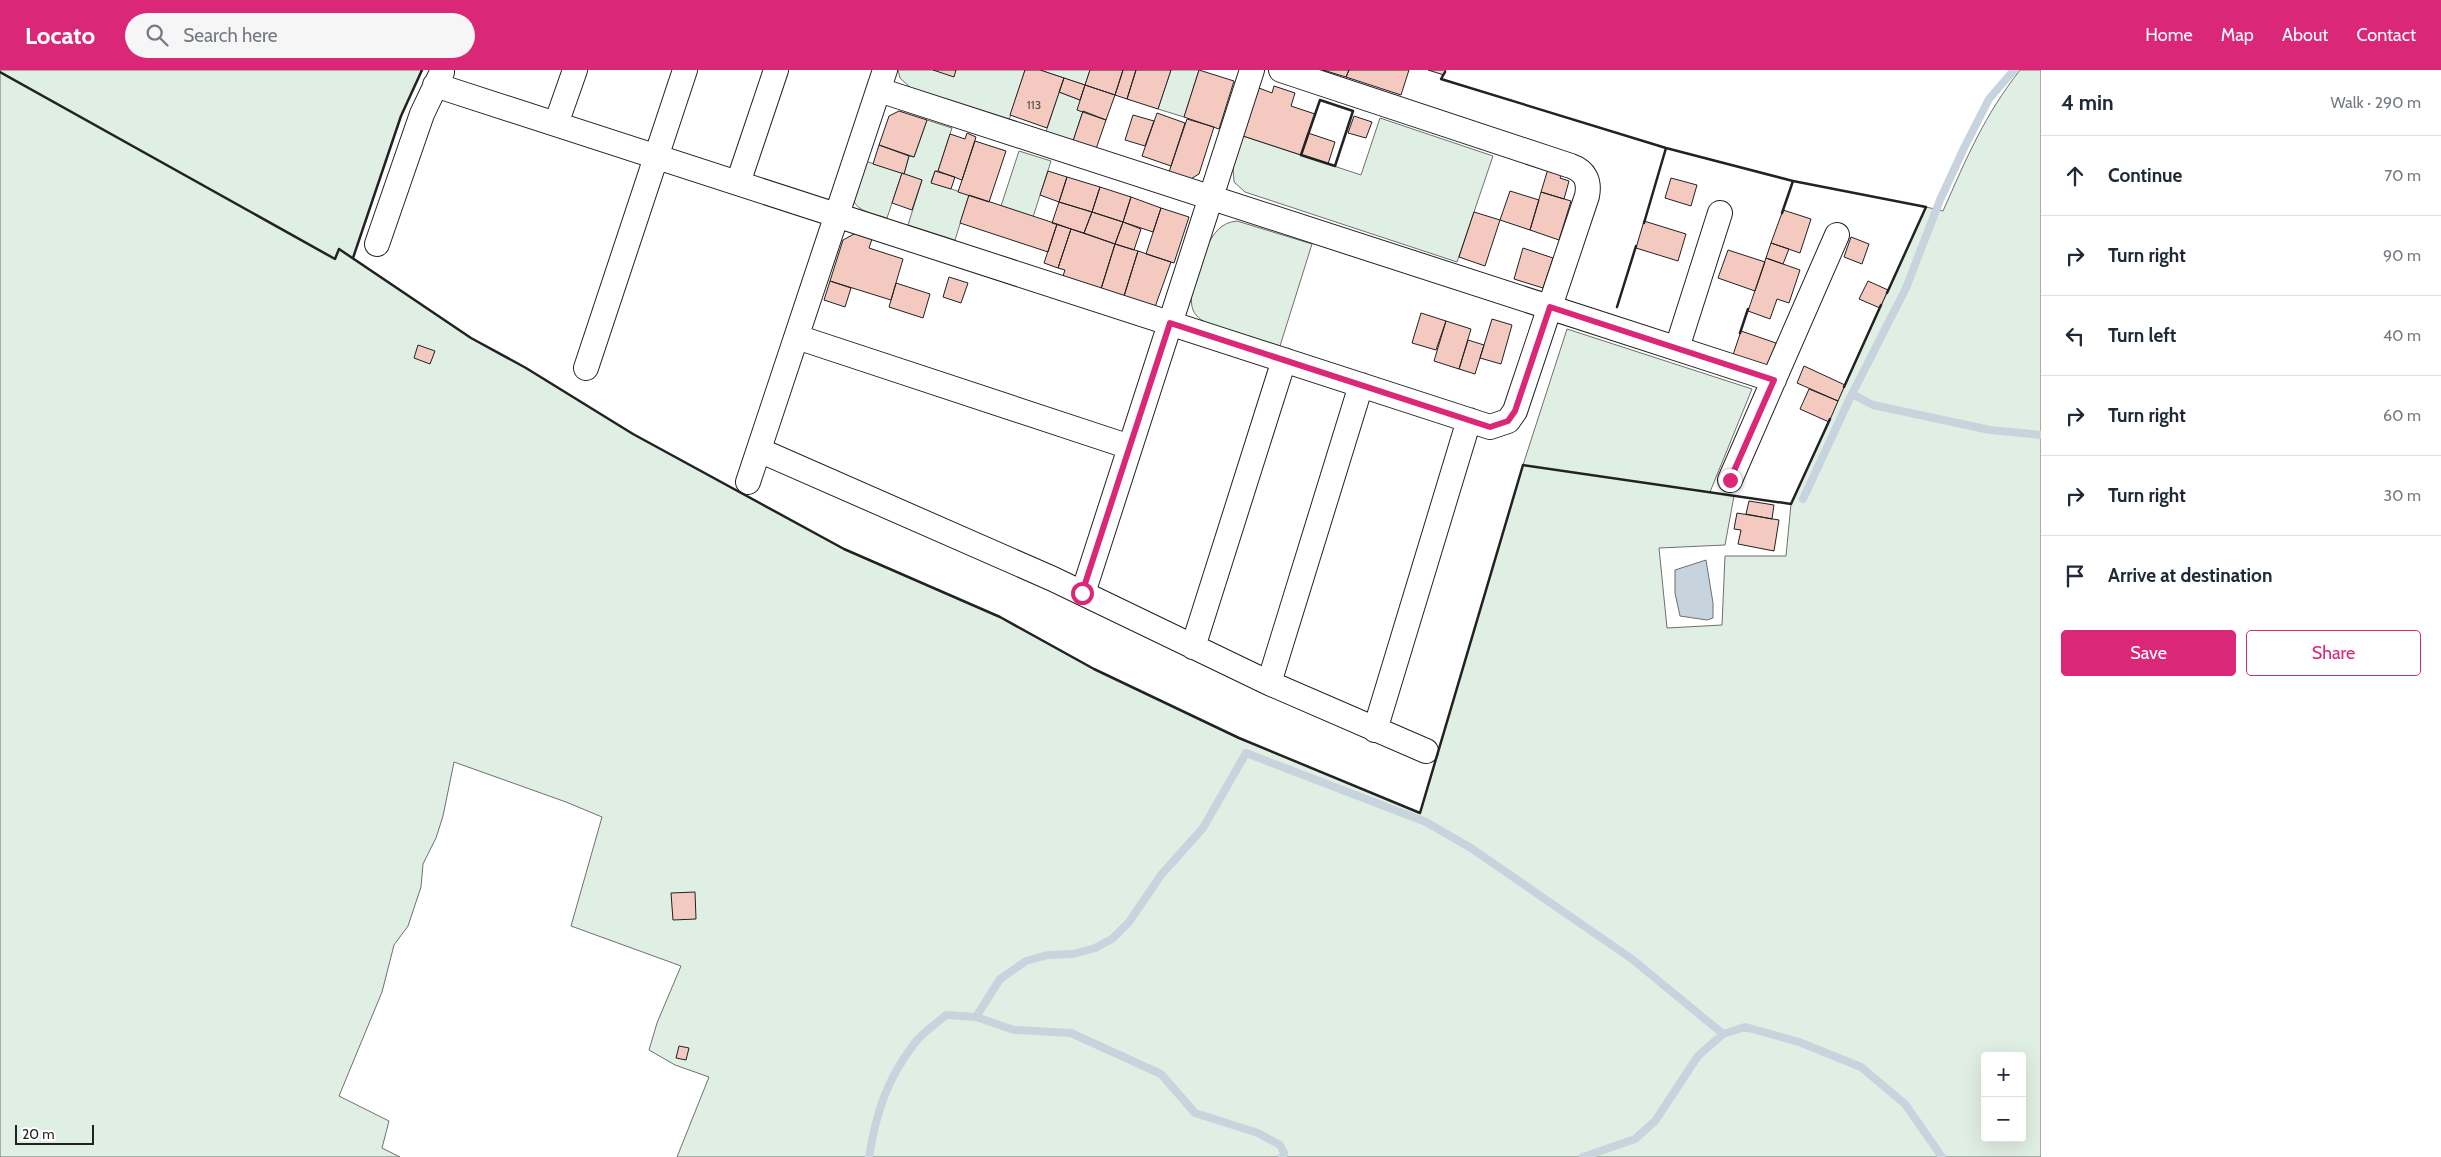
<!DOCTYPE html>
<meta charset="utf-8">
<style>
:root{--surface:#fff;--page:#f6f6f7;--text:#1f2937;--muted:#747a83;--line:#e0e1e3;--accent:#db2777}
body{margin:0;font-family:Cabin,sans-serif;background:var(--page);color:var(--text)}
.controls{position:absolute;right:15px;bottom:15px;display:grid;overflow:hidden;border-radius:5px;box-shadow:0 5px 20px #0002}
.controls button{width:45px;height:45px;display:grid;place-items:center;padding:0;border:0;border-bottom:1px solid var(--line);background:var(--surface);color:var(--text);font:25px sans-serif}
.scale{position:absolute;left:15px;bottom:12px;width:79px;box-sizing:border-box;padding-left:5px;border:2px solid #222;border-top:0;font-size:14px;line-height:18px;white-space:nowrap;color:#222;-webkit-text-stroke:4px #fff;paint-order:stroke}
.stop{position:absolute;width:15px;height:15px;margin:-11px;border:4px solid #db2777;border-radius:50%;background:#fff}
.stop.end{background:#db2777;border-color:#fff;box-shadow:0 1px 5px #0008}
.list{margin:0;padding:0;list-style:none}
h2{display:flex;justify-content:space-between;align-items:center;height:65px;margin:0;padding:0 20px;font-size:21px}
h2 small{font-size:16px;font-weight:400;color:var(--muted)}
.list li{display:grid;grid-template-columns:32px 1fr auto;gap:15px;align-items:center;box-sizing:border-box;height:80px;padding:0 20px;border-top:1px solid var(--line)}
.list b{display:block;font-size:19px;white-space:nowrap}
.list em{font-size:16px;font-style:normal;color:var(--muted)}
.actions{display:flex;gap:10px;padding:15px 20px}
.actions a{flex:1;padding:11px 0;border:1px solid var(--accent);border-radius:5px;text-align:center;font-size:18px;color:var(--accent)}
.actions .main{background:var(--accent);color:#fff}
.icon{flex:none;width:28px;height:28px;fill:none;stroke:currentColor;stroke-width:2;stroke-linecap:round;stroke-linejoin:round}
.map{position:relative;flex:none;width:2041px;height:1087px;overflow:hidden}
header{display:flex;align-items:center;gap:30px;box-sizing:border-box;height:70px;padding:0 25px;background:var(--accent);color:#fff}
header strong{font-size:24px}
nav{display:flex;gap:28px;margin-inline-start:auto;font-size:18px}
.search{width:350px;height:45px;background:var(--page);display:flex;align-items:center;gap:12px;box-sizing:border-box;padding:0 18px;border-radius:28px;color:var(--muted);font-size:19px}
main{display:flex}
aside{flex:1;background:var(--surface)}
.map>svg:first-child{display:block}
</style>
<header>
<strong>Locato</strong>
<div class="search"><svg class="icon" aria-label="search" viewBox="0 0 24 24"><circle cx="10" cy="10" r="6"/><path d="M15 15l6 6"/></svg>Search here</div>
<nav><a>Home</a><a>Map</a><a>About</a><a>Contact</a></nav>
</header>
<main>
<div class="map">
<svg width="2041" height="1087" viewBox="0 0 2041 1087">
<rect width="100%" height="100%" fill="#fff"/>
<!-- green -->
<path fill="#e0efe3" stroke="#6f6f6f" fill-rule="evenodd" d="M0 0H422L401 46 353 188 471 268 526 298 633 364 844 479 1000 547 1094 599 1239 668 1420 743 1523 395 1567 259 1752 319 1710 422 1734 426 1725 475 1659 478 1667 558 1722 555 1725 486H1786L1791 434 1926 137 1943 141C1967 87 1984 46 2020 0H2041V1087H677L709 1007 675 995 649 980 657 953 681 896 571 856 602 747 566 732 454 692 443 746 436 768 423 794 421 817 408 856 394 875 382 922 339 1026 389 1051 382 1078 400 1087H0ZM1985 986H2022V1068H1985Z
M898 0H1025L1009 50 911 18 900 8Z
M1040 0H1090L1085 15Z
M1171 0H1199L1184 47 1158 39Z
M1059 22 1080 30 1083 41 1073 71 1046 62Z
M1380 48 1493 86 1457 192 1245 122 1234 112 1233 97 1243 66 1361 105Z
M927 50 952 58 938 101H935L931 112 969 125 955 170 908 155 922 110 904 104 909 86 914 87Z
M1019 81 1051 91 1033 147 1001 136Z
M865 91 902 103 887 148C875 144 858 142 853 130Z
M1237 151 1312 174 1280 276 1207 253C1193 246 1190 238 1192 223 1201 198 1206 153 1237 151Z"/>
<!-- water -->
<path fill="#c7d3dd" stroke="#6f6f6f" d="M1706 490 1713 533V548L1707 550 1680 546 1675 523V500Z"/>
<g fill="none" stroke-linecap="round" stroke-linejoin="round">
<!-- stream -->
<path stroke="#c7d3dd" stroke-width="8" d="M1852 324 1873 335 1990 360 2041 365
M1803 429 1850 328 1906 218 1940 130 1964 78 1989 29 2014 0
M976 947 1000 909 1026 891 1048 885 1073 884 1095 878 1112 869 1129 852 1161 805 1203 758 1246 683 1426 752 1471 778 1632 889 1723 964
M869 1087C876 1043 887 1009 914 974 922 963 936 954 946 945L976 947 1014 960 1071 963 1161 1004 1195 1043 1258 1063 1280 1075 1284 1083 1282 1087
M1583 1087 1635 1069 1655 1051 1698 986 1723 964 1745 957 1799 972 1861 997 1905 1034 1942 1087"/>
</g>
<!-- building -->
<path fill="#f3c9c0" stroke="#222" d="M933 0H956L954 7Z
M1025 0H1040L1064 8 1047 58 1010 45Z
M1090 0H1123L1115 25 1085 15Z
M1123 0H1136L1127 29 1115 25Z
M1136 0H1171L1158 39 1127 29Z
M1199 0 1234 11 1219 59 1184 47Z
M1323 0H1349L1346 7Z
M1349 0H1409L1401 25 1346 7Z
M1428 0H1446L1444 5Z
M1064 8 1085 15 1080 30 1059 22Z
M1085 15 1115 25 1106 50 1077 40Z
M1274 16 1295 23 1291 36 1315 44 1301 85 1243 66 1259 18 1272 23Z
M899 41 927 50 914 87 879 75 889 46Z
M1083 41 1106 50 1096 79 1073 71Z
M1157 43 1185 53 1171 96 1142 86Z
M1133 45 1154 51 1145 76 1125 70Z
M1354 46 1372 52 1366 68 1348 63Z
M1187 49 1214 57 1199 104 1189 110 1169 102Z
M967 63 976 67 962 110 938 101 950 64 965 69Z
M1308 63 1335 72 1328 94 1301 85Z
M975 71 1006 81 989 132 958 122Z
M879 75 909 86 904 104 873 94Z
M1548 99 1562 103 1560 108 1569 111 1564 129 1541 122Z
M935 101 955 107 951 119 931 113Z
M1048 101 1067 107 1059 132 1040 125Z
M902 103 922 110 912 140 892 133Z
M1067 107 1100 117 1092 142 1059 132Z
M1671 108 1697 115 1691 136 1665 128Z
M1100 117 1131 127 1123 152 1092 142Z
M1510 121 1539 130 1530 160 1500 150Z
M1541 122 1571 131 1559 170 1530 160Z
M969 125 1057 154 1048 182 960 153Z
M1131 127 1161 138 1153 162 1123 152Z
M1059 132 1092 142 1084 163 1052 153Z
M1161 138 1189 147 1174 193 1146 184Z
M1783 140 1811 149 1800 183 1771 173Z
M1092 142 1123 152 1115 174 1084 163Z
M1474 142 1500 150 1485 196 1459 187Z
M1644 151 1686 164 1678 191 1636 178Z
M1123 152 1141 159 1134 180 1115 174Z
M1057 154 1071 159 1058 198 1044 193Z
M1071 159 1115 174 1101 219 1063 206 1065 200 1058 198Z
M856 163 872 169 869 178 903 189 891 230 830 211 843 170Z
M1851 167 1869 174 1862 194 1844 187Z
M1771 173 1789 179 1783 194 1766 188Z
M1115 174 1138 181 1124 226 1101 219Z
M1523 178 1553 188 1543 218 1514 209Z
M1728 180 1765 192 1755 221 1718 208Z
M1138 181 1171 192 1155 237 1124 226Z
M1766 188 1800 200 1789 233 1777 229 1770 249 1748 241Z
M949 207 968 213 961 233 943 227Z
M830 211 851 218 845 237 824 230Z
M1868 211 1888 220 1880 238 1859 229Z
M896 213 930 224 923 248 889 237Z
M1421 243 1446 251 1436 280 1412 273Z
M1492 249 1512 255 1501 294 1480 288Z
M1446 251 1471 259 1459 299 1434 291Z
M1741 261 1776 273 1768 296 1733 285Z
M1468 270 1484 275 1475 304 1459 299Z
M418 275 435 281 430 294 414 288Z
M1804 296 1845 315 1838 331 1797 313Z
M1809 319 1838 331 1829 352 1800 339Z
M1749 431 1774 435 1772 449 1746 444Z
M1737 443 1779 450 1774 481 1738 474 1741 460 1734 459Z
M695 822 696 849 673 850 671 823Z
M679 976 689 978 686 990 676 988Z"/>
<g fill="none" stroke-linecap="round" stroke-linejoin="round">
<!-- minor casing -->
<g stroke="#222" stroke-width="26">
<path id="minor" d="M435 15 1490 357 1508 351 1515 341 1587 126C1590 111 1585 101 1571 96L1281 0
M879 20 1774 310
M556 54 575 0
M738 113 776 0
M377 174 422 44 442 2
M797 267 1130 377
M1677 278 1720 143
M586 298 685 0
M759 380 1053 509 1269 613 1426 681
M1730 410 1837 165
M748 412 885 0
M1083 523 1252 0
M1193 577 1284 290
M1269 613 1361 315
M1375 660 1469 350"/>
</g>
<!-- minor -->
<use href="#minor" stroke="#fff" stroke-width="24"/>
<!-- wall -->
<path stroke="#222" stroke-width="2.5" d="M0 2 335 189 339 179 471 268 526 298 633 364 844 479 1000 547 1094 599 1239 668 1420 743 1523 395 1791 434 1830 349
M1445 2 1441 9 1666 78 1793 111 1926 137 1887 223
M1320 30 1353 41 1335 96 1301 85Z
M1782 143 1793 111
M1644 153 1666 78
M353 188 401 46 422 0
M1617 237 1636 176
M1740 263 1748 239
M1844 317 1881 235"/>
</g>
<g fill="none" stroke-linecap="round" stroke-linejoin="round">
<!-- route -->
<path stroke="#db2777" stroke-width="6" d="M1082 523 1170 253 1490 357 1508 351 1515 341 1550 237 1774 310 1730 410"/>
</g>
<g text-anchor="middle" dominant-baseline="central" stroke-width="4" stroke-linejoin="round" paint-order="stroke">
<!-- number labels -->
<g font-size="12" fill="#564c4a">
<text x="1034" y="34">113</text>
</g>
</g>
</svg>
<div class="controls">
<button>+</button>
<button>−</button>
</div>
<div class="scale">20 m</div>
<div class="stop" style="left:1082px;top:523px"></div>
<div class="stop end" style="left:1730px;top:410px"></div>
</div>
<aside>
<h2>4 min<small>Walk · 290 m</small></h2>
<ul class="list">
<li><svg class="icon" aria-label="ahead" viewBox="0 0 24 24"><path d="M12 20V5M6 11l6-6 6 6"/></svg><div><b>Continue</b></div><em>70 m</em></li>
<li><svg class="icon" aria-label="right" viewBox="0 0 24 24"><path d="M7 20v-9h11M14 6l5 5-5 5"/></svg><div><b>Turn right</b></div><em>90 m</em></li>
<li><svg class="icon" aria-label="left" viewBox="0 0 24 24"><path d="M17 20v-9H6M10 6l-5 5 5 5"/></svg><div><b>Turn left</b></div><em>40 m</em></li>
<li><svg class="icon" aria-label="right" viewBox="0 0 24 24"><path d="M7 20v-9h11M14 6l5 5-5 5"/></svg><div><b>Turn right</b></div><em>60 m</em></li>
<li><svg class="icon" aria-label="right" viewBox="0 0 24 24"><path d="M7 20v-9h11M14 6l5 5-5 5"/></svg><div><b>Turn right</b></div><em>30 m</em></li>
<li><svg class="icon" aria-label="arrive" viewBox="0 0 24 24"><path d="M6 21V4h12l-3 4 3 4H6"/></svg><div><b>Arrive at destination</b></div></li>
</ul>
<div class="actions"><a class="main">Save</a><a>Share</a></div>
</aside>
</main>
